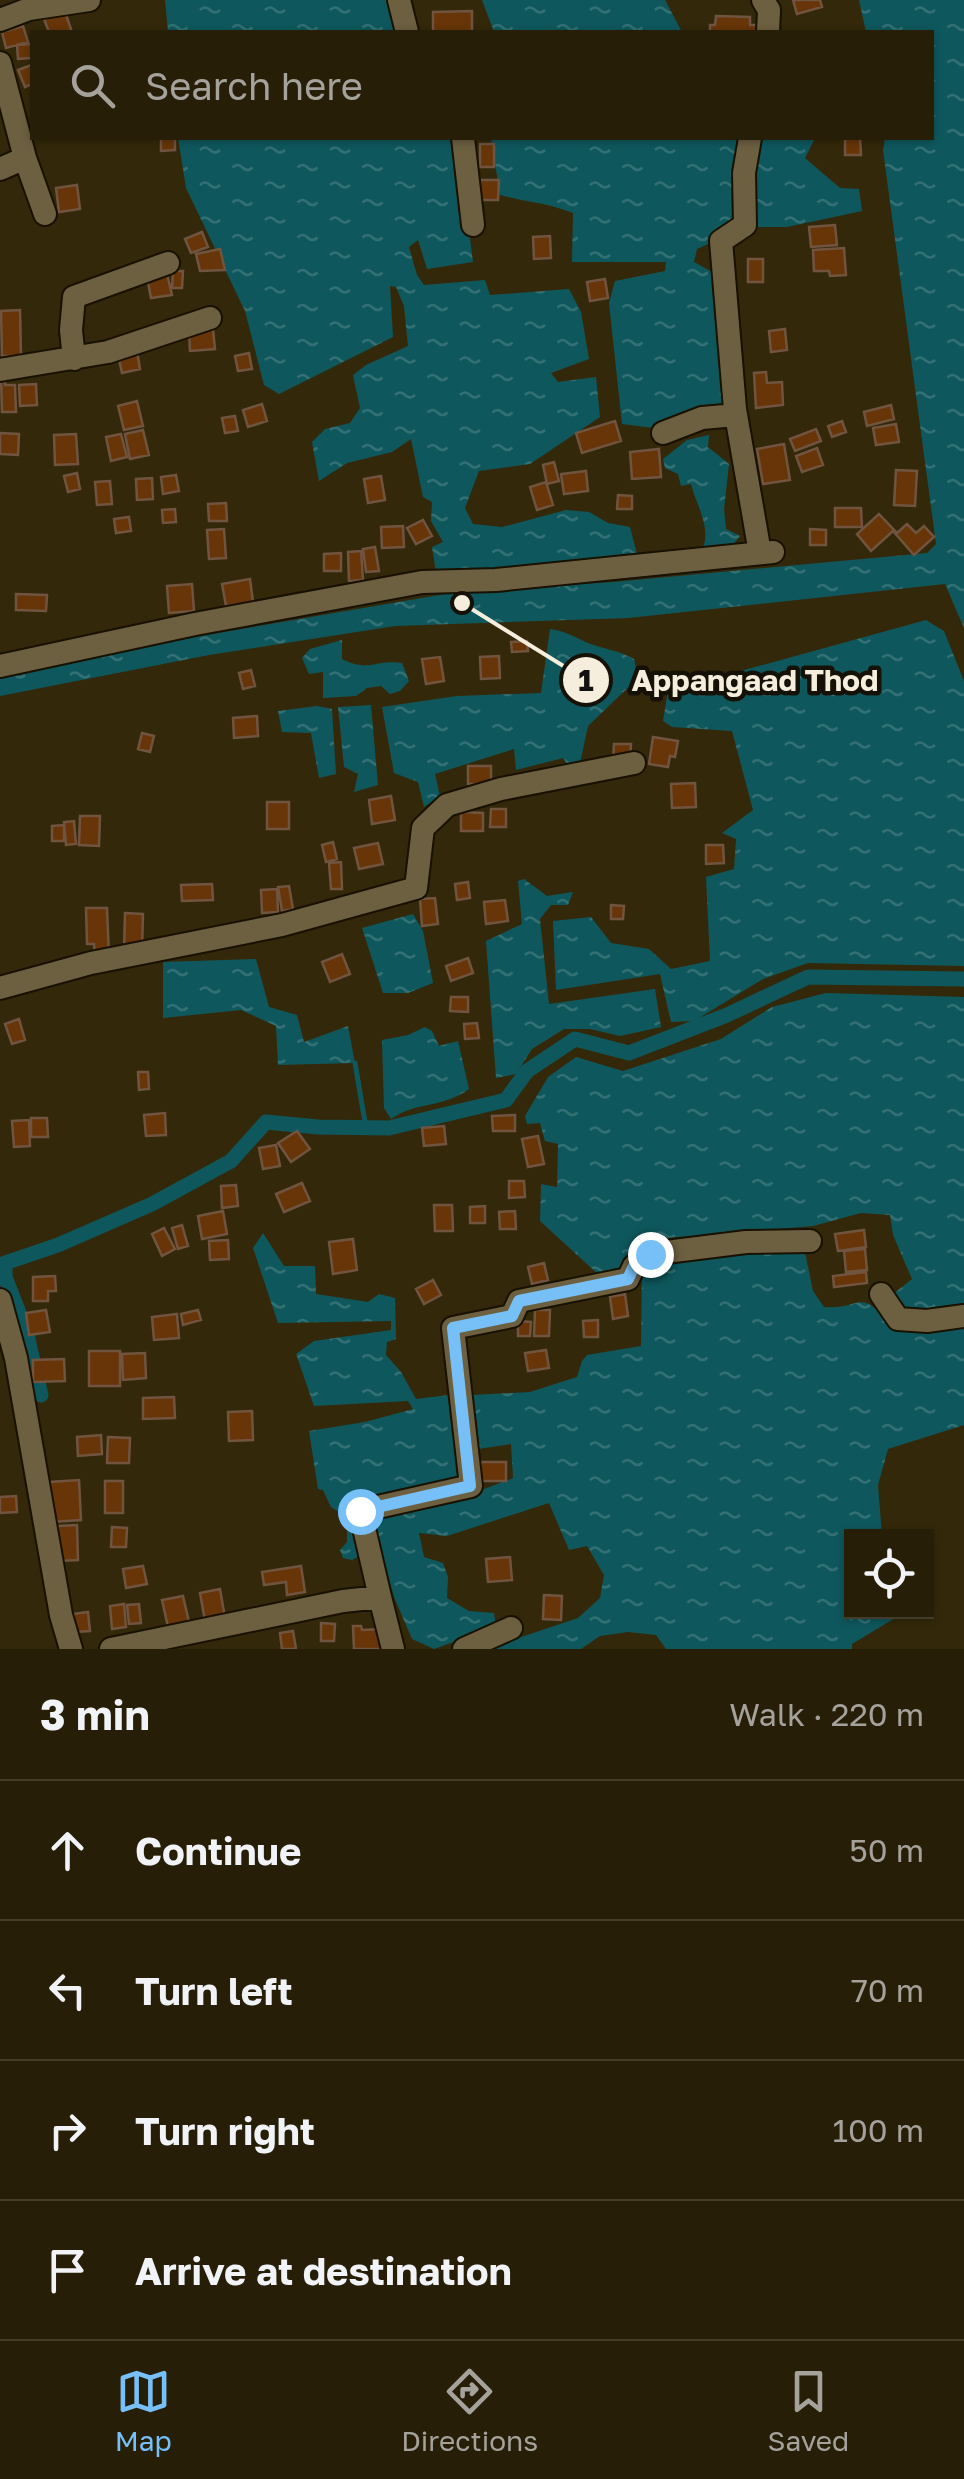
<!DOCTYPE html>
<meta charset="utf-8">
<style>
:root{--surface:#261e07;--page:#2e2711;--text:#f1f3f6;--muted:#a4a29b;--line:#423c28;--accent:#77bff7}
body{margin:0;font-family:"Golos Text",sans-serif;background:var(--page);color:var(--text)}
.controls{position:absolute;right:30px;bottom:30px;display:grid;overflow:hidden;border-radius:0px;box-shadow:0 2px 8px #0004}
.controls button{width:90px;height:90px;display:grid;place-items:center;padding:0;border:0;border-bottom:2px solid var(--line);background:var(--surface);color:var(--text);font:50px sans-serif}
.stop{position:absolute;width:30px;height:30px;margin:-22px;border:8px solid #77bff7;border-radius:50%;background:#fff}
.stop.end{background:#77bff7;border-color:#fff;box-shadow:0 2px 10px #0008}
.list{margin:0;padding:0;list-style:none}
h2{display:flex;justify-content:space-between;align-items:center;height:130px;margin:0;padding:0 40px;font-size:42px}
h2 small{font-size:32px;font-weight:400;color:var(--muted)}
.list li{display:grid;grid-template-columns:65px 1fr auto;gap:30px;align-items:center;box-sizing:border-box;height:140px;padding:0 40px;border-top:2px solid var(--line)}
.list b{display:block;font-size:38px;white-space:nowrap}
.list em{font-size:32px;font-style:normal;color:var(--muted)}
.icon{flex:none;width:55px;height:55px;fill:none;stroke:currentColor;stroke-width:2;stroke-linecap:round;stroke-linejoin:round}
.map{position:relative;flex:none;width:964px;height:1649px;overflow:hidden}
.search{position:absolute;background:var(--surface);box-shadow:0 2px 8px #0004;left:30px;right:30px;top:30px;height:110px;display:flex;align-items:center;gap:25px;box-sizing:border-box;padding:0 35px;border-radius:0px;color:var(--muted);font-size:38px}
.sheet{height:690px;background:var(--surface)}
nav{display:flex;justify-content:space-around;align-items:center;box-sizing:border-box;height:140px;border-top:2px solid var(--line);background:var(--surface);font-size:28px;color:var(--muted)}
nav a{display:grid;justify-items:center;gap:5px}
nav .on{color:var(--accent)}
.map>svg:first-child{display:block}
</style>
<div class="map">
<svg width="964" height="1649" viewBox="0 0 964 1649">
<defs>
<pattern id="water-ripples" width="26" height="14" patternUnits="userSpaceOnUse" patternTransform="scale(2.5)"><rect width="26" height="14" fill="#0e585d"/><path d="M2 4q2-2 4 0t4 0M15 11q2-2 4 0t4 0" fill="none" stroke="#327074"/></pattern>
</defs>
<rect width="100%" height="100%" fill="#332809"/>
<!-- water -->
<path fill="url(#water-ripples)" d="M165 0H396L404 32H168Z
M482 0H665L682 32H494Z
M859 0H964V628L945 584 628 618 395 626 209 655 0 696V675L189 638 457 592 613 582 927 553 936 544 883 150 885 138H932V32H866Z
M178 138H457L473 262 427 269 418 240 409 247 417 275 424 285 485 280 490 295 569 289 581 312 589 359 551 373 558 382 596 377 600 417 530 464 479 471 465 508 473 524 502 527 566 510 589 512 608 523 630 527 638 558 437 579 432 547 443 542 431 521 432 502 423 497 411 439 392 452 347 463 319 481 312 442 325 429 350 423 360 408 353 375 366 365 408 346 404 306 396 287 390 286 393 337 279 394 264 385 245 311 186 188Z
M491 138H742L734 159 736 220 710 243 697 249 694 262 716 274 724 406 654 428 622 424 609 303 615 281 665 271 666 262H572L573 213C548 203 525 202 500 195Z
M760 138H815L805 158 840 188 859 189 862 211 787 227H754L753 153Z
M709 435 708 447 729 464 724 509 726 529 740 536 730 548 700 553C714 532 697 507 691 484L681 486 678 474 665 468 663 459 687 440Z
M926 620 944 631 964 681V966L808 963 763 979 694 1021 671 1022 660 974 556 990 553 921 591 917 611 943 649 949 671 969 710 961 706 877 734 869 736 839 722 833 753 810 732 731 672 727 663 721 668 691Z
M550 629C566 631 574 637 588 643 603 649 618 650 634 659L638 678 588 726 579 768H570L563 758 516 770 514 749 435 774 440 796 424 807 418 782 394 773 382 707 457 696 541 693Z
M342 640V659C370 673 374 659 402 663L409 681 400 691 390 694 381 686 367 688 356 696 323 698V672L309 674 302 658 310 649Z
M371 705 378 785 354 792 358 774 344 767 338 707Z
M317 706 332 709 336 774 319 778 311 733 282 732 278 711Z
M524 879 547 896 573 892 568 905H551L540 919 549 1004 655 989 661 1027 620 1036 590 1029H564L532 1049 516 1074 496 1078 486 941 522 924 518 881Z
M413 914 423 931 433 983 408 993H383L362 928Z
M256 959 269 1007 297 1015 304 1042 348 1026 355 1063 278 1065 276 1026 241 1010 163 1018V962Z
M826 993 964 997V1308C937 1310 909 1320 892 1295L912 1279 893 1235 890 1215 861 1213 813 1226 666 1238 630 1249 624 1272 600 1276 540 1221 541 1184 557 1187 558 1144 545 1141 540 1123 527 1124 525 1116 548 1077 576 1057 623 1071 721 1039 772 1007Z
M425 1027 432 1031 439 1046 458 1041 469 1089C441 1109 417 1101 391 1119L384 1108 382 1040 408 1035Z
M263 1233 284 1266H315L316 1294 368 1302 379 1294 395 1298 396 1339 387 1342 386 1355 401 1372 416 1399 457 1394 467 1481 362 1502 366 1552 352 1560 343 1558 340 1550 347 1542V1517L331 1507 323 1490 318 1489 309 1431 365 1422 413 1409 408 1401 314 1406 296 1354 314 1341 391 1330V1321L278 1323 253 1248Z
M804 1247 813 1291 824 1307C862 1310 858 1286 890 1324L964 1320V1425L888 1449 878 1485 882 1536H852V1612H905L852 1644V1649H666L656 1635 628 1632 600 1636 581 1649H486L578 1618 600 1598 604 1575 587 1546 569 1550 549 1503 447 1536 419 1533 424 1557 443 1563 448 1577 447 1598 469 1611 494 1613 496 1627 434 1649 412 1639 394 1597 371 1515 476 1492 513 1478 511 1444 478 1449 472 1395 530 1392 577 1377 582 1361 587 1355 641 1346 642 1265 680 1256Z"/>
<g fill="none" stroke-linecap="round" stroke-linejoin="round">
<!-- stream -->
<path stroke="#0e585d" stroke-width="5" d="M355 1063 366 1128"/>
<!-- canal -->
<path stroke="#0e585d" stroke-width="15" d="M41 1395 26 1331 5 1277V1263L58 1245 152 1204 231 1161 266 1122 318 1127 389 1128 506 1100 527 1071 575 1039 629 1053 727 1015 808 977 964 979"/>
</g>
<!-- building -->
<path fill="#673507" stroke="#705440" stroke-width="2.5" d="M793 0H820L822 7 797 14Z
M472 11V31L433 32V12Z
M65 12 72 32H49L44 19Z
M716 16 750 17V25H763V32H710V25H715Z
M23 26 28 42 6 48 2 32Z
M32 44V58L18 59 17 45Z
M31 65 32 84 25 87 18 70Z
M161 138H175V150L161 151Z
M845 138H860L861 155H845Z
M480 144H494V167H480Z
M480 180H499L498 200H480Z
M77 185 80 209 59 212 56 188Z
M835 225 837 245 811 247 809 227Z
M202 232 208 247 191 253 185 239Z
M550 236 551 258 534 259 533 237Z
M844 248 846 275 830 276 829 271H814L813 250Z
M220 249 225 270 200 271 196 254Z
M748 259H763V282H748Z
M173 271H183L182 288H172Z
M167 274 172 295 151 298 147 277Z
M605 279 608 298 590 301 587 282Z
M20 310 21 356H2L1 311Z
M213 329 215 349 190 351 189 331Z
M785 329 787 350 771 352 769 331Z
M137 351 140 369 122 373 118 355Z
M249 353 252 369 238 371 235 356Z
M766 372 767 383 782 382 783 405 756 408 754 373Z
M1 377H5V385H15L16 412H2Z
M36 384 37 405 20 406 19 385Z
M137 401 143 426 124 430 118 406Z
M262 404 267 421 248 427 243 410Z
M891 405 894 419 867 426 864 412Z
M235 416 238 431 225 433 222 418Z
M615 421 621 441 582 453 576 433Z
M842 421 846 432 832 437 828 426Z
M896 424 899 442 876 445 873 428Z
M816 429 821 441 795 451 790 439Z
M143 430 149 455 130 459 125 434Z
M0 433 19 434 18 455 0 454Z
M76 434 78 464 55 465 54 435Z
M121 434 127 457 111 461 106 437Z
M784 444 790 480 763 484 757 449Z
M817 448 823 465 802 472 796 456Z
M659 449 661 477 632 479 630 452Z
M554 462 559 481 547 484 543 465Z
M896 470 917 471 915 506 894 505Z
M586 471 588 491 564 494 561 474Z
M77 473 80 489 68 492 64 476Z
M176 475 179 491 163 494 161 477Z
M381 476 385 500 368 503 364 479Z
M152 478 153 499 137 500 136 479Z
M110 481 112 504 97 505 95 482Z
M546 482 553 505 537 510 530 487Z
M618 495 632 496V509H617Z
M226 503 227 521H209L208 504Z
M835 508H861L862 527H835Z
M175 509 176 522 163 523 162 510Z
M879 514 897 533 907 524 916 533 924 526 934 537 914 555 893 531 871 551 857 534Z
M129 517 131 531 116 533 114 519Z
M423 520 432 536 416 544 407 528Z
M403 526 404 547 382 548 381 527Z
M224 529 226 558 209 559 207 530Z
M810 529 826 530V545H810Z
M375 547 379 571 366 572 363 549Z
M361 551 363 580 349 581 348 552Z
M341 553V571H324V554Z
M250 579 253 602 226 606 222 584Z
M192 584 194 611 169 613 167 586Z
M16 594 47 595 46 611 16 610Z
M527 641 528 651 512 652 511 642Z
M499 656 500 678 481 679 480 657Z
M440 657 444 681 426 684 422 659Z
M251 670 255 686 243 689 239 673Z
M257 716 258 736 234 738 233 718Z
M142 733 154 736 150 752 138 749Z
M653 737 678 741 675 757 670 756 668 767 649 764Z
M614 744H631L630 762 613 761Z
M468 766H491V784H468Z
M695 783 696 807 672 808 671 784Z
M391 796 395 820 372 824 369 800Z
M267 802H289V829H267Z
M491 809H506V827H490Z
M461 812 483 813V831H461Z
M80 816H100L99 846 79 845Z
M74 821 76 844 66 845 64 822Z
M64 825V841H52V826Z
M333 842 337 859 326 862 322 845Z
M378 843 383 864 359 869 354 848Z
M706 845H723L724 863 706 864Z
M341 862 342 889H331L329 863Z
M468 882 470 898 457 900 455 884Z
M212 884 213 900 182 901 181 885Z
M289 886 293 909 282 911 278 887Z
M277 889 278 912 262 913 261 890Z
M435 898 438 924 422 926 420 899Z
M505 900 508 921 486 924 484 902Z
M611 905 624 906 623 919H611Z
M86 908H107L109 957H95L94 944H87Z
M125 913 143 914 142 951 124 950Z
M342 954 350 974 330 982 322 962Z
M468 958 473 973 451 981 446 966Z
M451 997H468V1012L450 1011Z
M19 1019 25 1040 12 1044 5 1024Z
M477 1023 479 1038 465 1039 464 1024Z
M138 1072H148L149 1089 139 1090Z
M165 1113 166 1135 146 1136 144 1115Z
M515 1115V1131H493L492 1116Z
M31 1118H47L48 1137H31Z
M29 1120 30 1146 14 1147 12 1121Z
M444 1126 446 1144 424 1146 422 1128Z
M297 1131 310 1149 291 1162 278 1143Z
M538 1136 544 1164 528 1167 522 1139Z
M276 1145 280 1166 263 1169 259 1148Z
M509 1181H524L525 1197 509 1198Z
M302 1183 310 1201 284 1212 276 1194Z
M236 1185 238 1206 222 1208 221 1186Z
M434 1205H452L453 1231H435Z
M485 1206V1223H470V1207Z
M223 1211 227 1234 202 1239 198 1216Z
M515 1211 516 1229H500L499 1212Z
M182 1225 188 1246 178 1249 172 1228Z
M164 1228 175 1249 162 1256 152 1234Z
M864 1230 866 1247 838 1251 835 1234Z
M353 1239 357 1270 333 1274 329 1242Z
M228 1240 229 1259 210 1260 209 1241Z
M865 1249 867 1270 846 1272 844 1251Z
M544 1263 548 1280 532 1284 528 1267Z
M866 1272 867 1283 834 1287 833 1276Z
M55 1276 56 1291H48V1301H33V1277Z
M433 1280 441 1295 424 1304 416 1289Z
M625 1294 628 1316 613 1319 610 1297Z
M46 1310 50 1332 29 1335 26 1313Z
M198 1310 201 1320 183 1325 181 1314Z
M535 1310H550L549 1336H534Z
M177 1314 179 1338 154 1340 152 1317Z
M598 1320V1337H584L583 1321Z
M518 1321 531 1322 530 1336H518Z
M546 1350 549 1368 528 1371 525 1353Z
M89 1351H120V1386H89Z
M145 1353 146 1378 123 1380 122 1354Z
M64 1359 65 1381 33 1382V1360Z
M174 1397 175 1418 143 1419V1398Z
M252 1411 253 1440 229 1441 228 1412Z
M101 1435 102 1454 78 1456 77 1437Z
M108 1437 130 1438 129 1463H107Z
M481 1462H506V1481H480Z
M79 1480 81 1520 52 1522 50 1482Z
M105 1481H123V1513H105Z
M16 1496 17 1512 0 1513V1497Z
M77 1525 78 1560 59 1561 58 1526Z
M112 1527 127 1528 126 1547H111Z
M510 1557 512 1580 488 1582 486 1559Z
M143 1566 147 1584 126 1588 123 1569Z
M301 1566 305 1592 287 1595 286 1582 264 1585 262 1572Z
M220 1589 225 1618 205 1621 200 1593Z
M544 1595 562 1596 561 1620 543 1619Z
M183 1596 189 1622 168 1627 162 1600Z
M124 1604 126 1627 112 1629 110 1606Z
M139 1604 141 1623 129 1624 127 1605Z
M88 1612 90 1631 75 1632 73 1614Z
M321 1623 335 1624 334 1641H321Z
M353 1626H361L362 1630 382 1629 383 1649H354Z
M293 1631 296 1649H282L280 1633Z"/>
<g fill="none" stroke-linecap="round" stroke-linejoin="round">
<!-- minor casing -->
<g stroke="#191100" stroke-width="26">
<path id="minor" d="M399 0 407 32
M763 0 769 10 768 32
M0 20 29 9 89 0
M0 63 25 158 0 169
M463 138 473 225
M750 138 744 173 745 225 721 241 735 409 760 553
M25 158 45 214
M74 359 71 330 74 297 168 263
M0 370 108 352 210 318
M663 433 702 418 736 415
M0 666 195 624 422 582 496 580 773 552
M0 988 91 963 282 925 416 888 423 828 447 805 501 789 634 763
M881 1294 898 1319 927 1321 964 1316
M0 1300 16 1358 61 1615 71 1649
M380 1597 360 1511 471 1486 453 1328 512 1316 519 1301 628 1279 634 1266 650 1254 746 1242 810 1241
M111 1649 343 1601 380 1597 393 1649
M464 1649 511 1628"/>
</g>
<!-- minor -->
<use href="#minor" stroke="#6d6041" stroke-width="22"/>
</g>
<g fill="none" stroke-linecap="round" stroke-linejoin="round">
<!-- route -->
<path stroke="#77bff7" stroke-width="12" d="M360 1511 470 1486 453 1328 512 1316 519 1301 628 1279 634 1266 650 1254"/>
</g>
<!-- callouts -->
<path fill="none" stroke="#f5eedd" stroke-width="4" d="M462 603L586 680"/>
<g fill="#f5eedd" stroke="#161106" stroke-width="4">
<circle cx="462" cy="603" r="10"/>
<circle cx="586" cy="680" r="25"/>
</g>
<g font-size="30" text-anchor="middle" font-weight="bold" fill="#111">
<text x="586" y="691">1</text>
</g>
<g font-size="30" text-anchor="middle" font-weight="bold" fill="#f5eedd" stroke="#161106" stroke-width="9" stroke-linejoin="round" paint-order="stroke">
<text x="755" y="691">Appangaad Thod</text>
</g>
</svg>
<div class="controls">
<button><svg class="icon" aria-label="locate" viewBox="0 0 24 24"><circle cx="12" cy="12" r="6"/><path d="M12 2v4M12 18v4M2 12h4M18 12h4"/></svg></button>
</div>
<div class="stop" style="left:360px;top:1511px"></div>
<div class="stop end" style="left:650px;top:1254px"></div>
<div class="search"><svg class="icon" aria-label="search" viewBox="0 0 24 24"><circle cx="10" cy="10" r="6"/><path d="M15 15l6 6"/></svg>Search here</div>
</div>
<section class="sheet">
<h2>3 min<small>Walk · 220 m</small></h2>
<ul class="list">
<li><svg class="icon" aria-label="ahead" viewBox="0 0 24 24"><path d="M12 20V5M6 11l6-6 6 6"/></svg><div><b>Continue</b></div><em>50 m</em></li>
<li><svg class="icon" aria-label="left" viewBox="0 0 24 24"><path d="M17 20v-9H6M10 6l-5 5 5 5"/></svg><div><b>Turn left</b></div><em>70 m</em></li>
<li><svg class="icon" aria-label="right" viewBox="0 0 24 24"><path d="M7 20v-9h11M14 6l5 5-5 5"/></svg><div><b>Turn right</b></div><em>100 m</em></li>
<li><svg class="icon" aria-label="arrive" viewBox="0 0 24 24"><path d="M6 21V4h12l-3 4 3 4H6"/></svg><div><b>Arrive at destination</b></div></li>
</ul>
</section>
<nav>
<a class="on"><svg class="icon" aria-label="map" viewBox="0 0 24 24"><path d="M3 6l6-2 6 2 6-2v14l-6 2-6-2-6 2zM9 4v14M15 6v14"/></svg>Map</a>
<a><svg class="icon" aria-label="directions" viewBox="0 0 24 24"><path d="M12 3l9 9-9 9-9-9zM9 14v-3h6M13 9l2 2-2 2"/></svg>Directions</a>
<a><svg class="icon" aria-label="saved" viewBox="0 0 24 24"><path d="M7 4h10v16l-5-4-5 4z"/></svg>Saved</a>
</nav>
